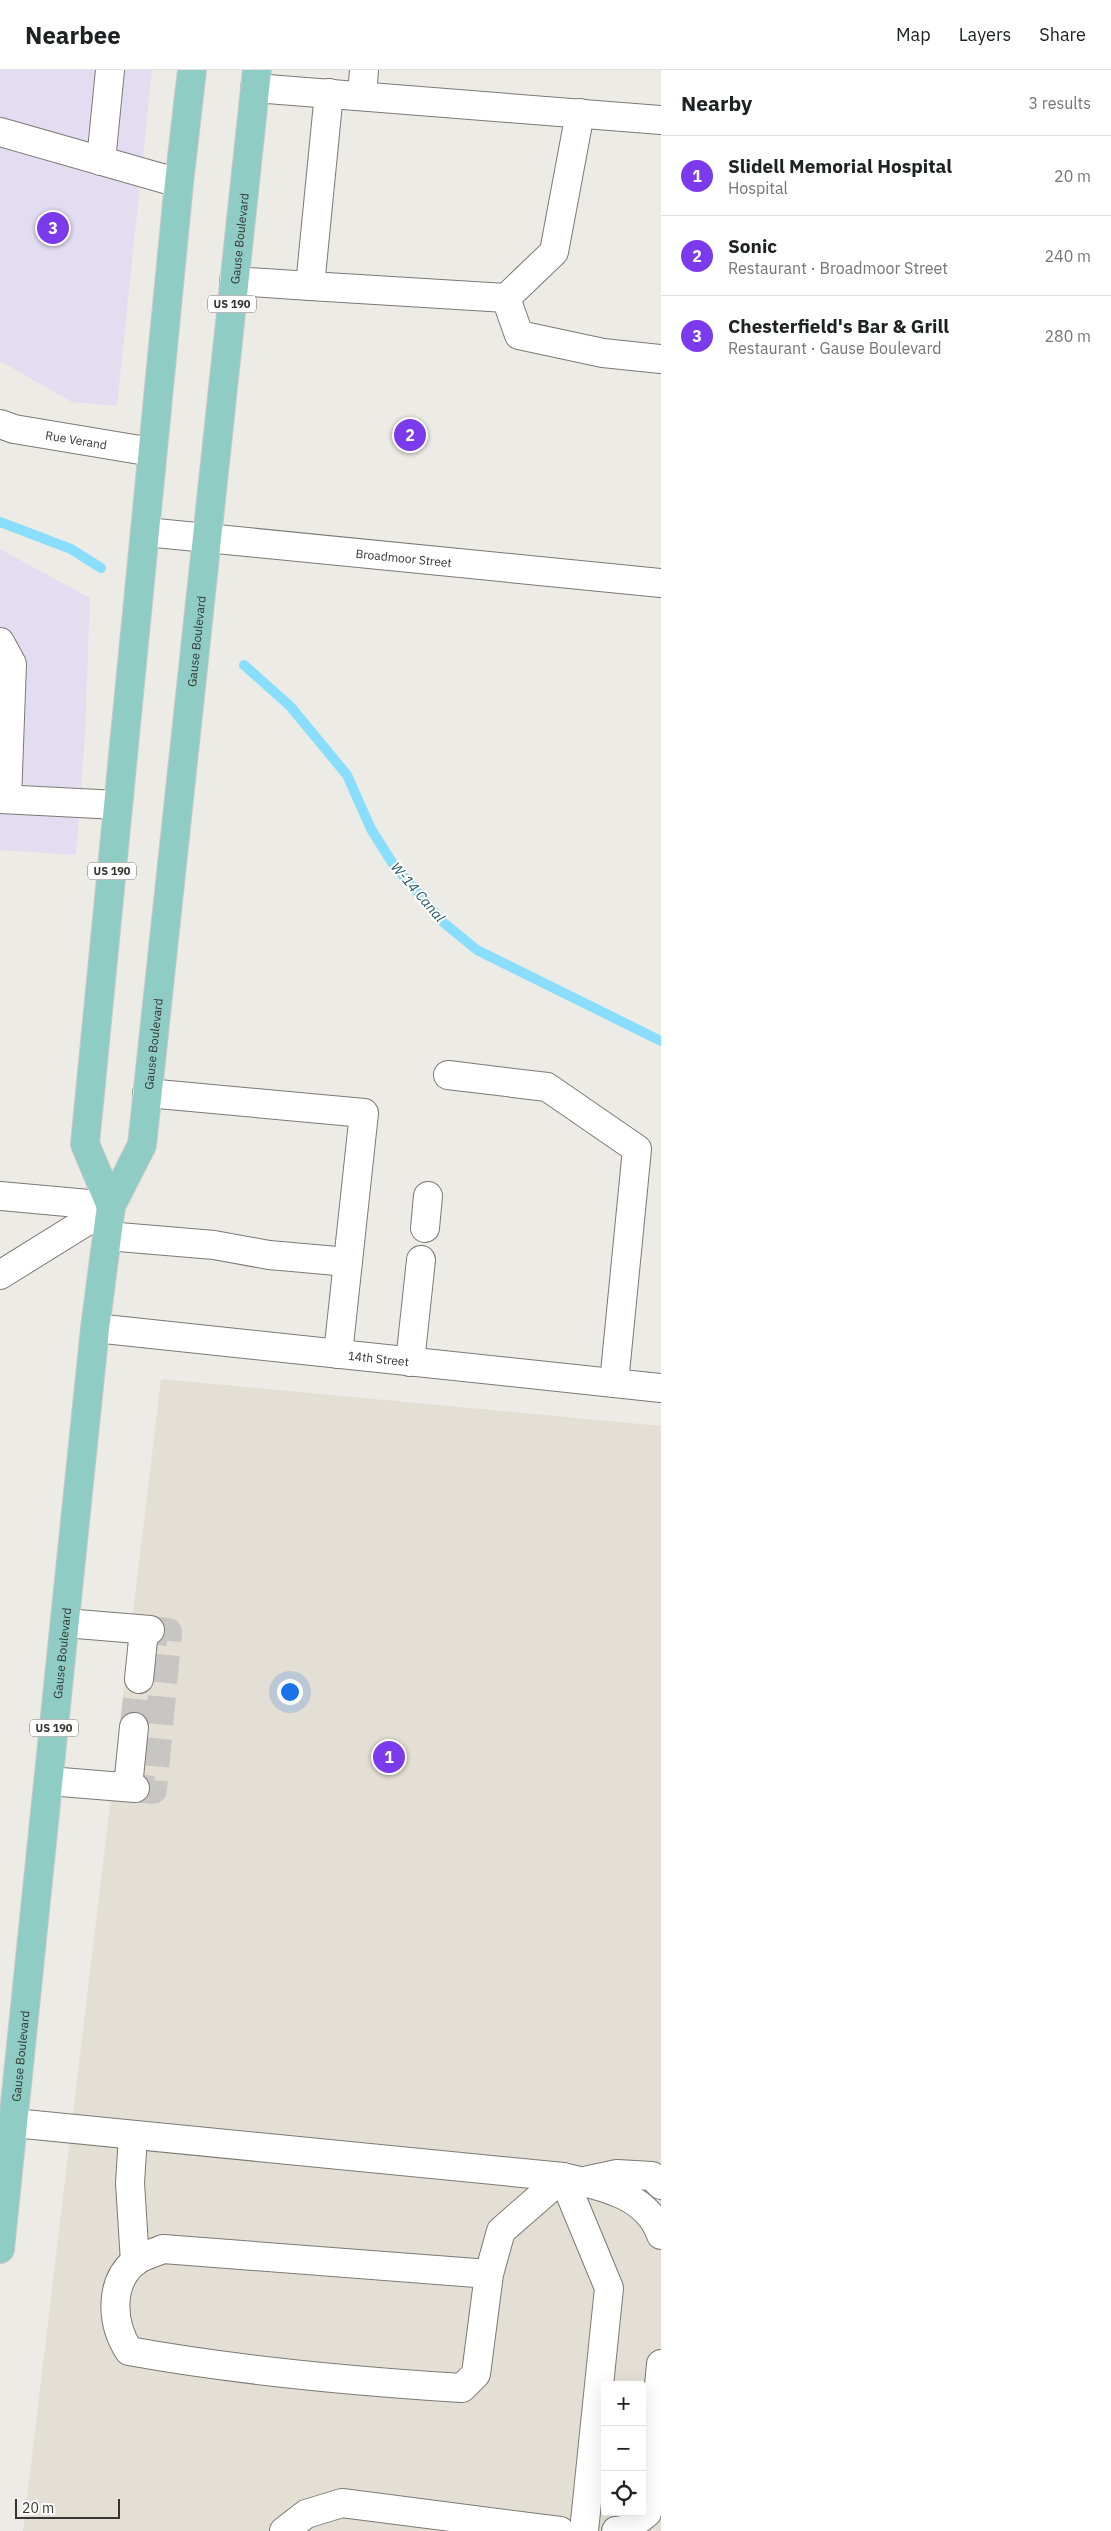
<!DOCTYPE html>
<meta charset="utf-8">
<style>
:root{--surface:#fff;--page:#f2f2f2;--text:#202124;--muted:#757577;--line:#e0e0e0;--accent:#7c3aed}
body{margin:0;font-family:"IBM Plex Sans",sans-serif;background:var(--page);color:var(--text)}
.controls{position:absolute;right:15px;bottom:15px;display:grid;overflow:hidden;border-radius:5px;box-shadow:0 5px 20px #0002}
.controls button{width:45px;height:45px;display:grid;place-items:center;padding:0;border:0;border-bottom:1px solid var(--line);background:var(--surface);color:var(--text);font:25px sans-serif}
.scale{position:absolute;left:15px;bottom:12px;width:105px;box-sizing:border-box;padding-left:5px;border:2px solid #353433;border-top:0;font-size:14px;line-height:18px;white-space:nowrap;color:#353433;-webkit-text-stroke:4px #fff;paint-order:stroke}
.you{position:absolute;left:289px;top:1621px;width:18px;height:18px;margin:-12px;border:4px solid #fff;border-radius:50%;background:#1a73e8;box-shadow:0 0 0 8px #1a73e833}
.badge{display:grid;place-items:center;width:32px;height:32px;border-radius:50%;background:var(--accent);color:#fff;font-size:16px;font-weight:700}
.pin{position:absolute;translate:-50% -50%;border:2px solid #fff;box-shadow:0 1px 5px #0006}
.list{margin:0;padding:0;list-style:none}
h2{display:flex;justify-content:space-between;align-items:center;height:65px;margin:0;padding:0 20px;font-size:21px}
h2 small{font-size:16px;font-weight:400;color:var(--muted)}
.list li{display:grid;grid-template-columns:32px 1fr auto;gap:15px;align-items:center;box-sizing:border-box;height:80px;padding:0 20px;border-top:1px solid var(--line)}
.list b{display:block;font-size:19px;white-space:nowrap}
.list p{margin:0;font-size:16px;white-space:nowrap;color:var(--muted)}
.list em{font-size:16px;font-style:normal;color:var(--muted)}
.icon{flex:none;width:28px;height:28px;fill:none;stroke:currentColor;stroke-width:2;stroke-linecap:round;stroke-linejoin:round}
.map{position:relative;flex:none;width:661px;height:2461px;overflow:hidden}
header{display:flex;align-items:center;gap:30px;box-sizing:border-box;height:70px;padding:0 25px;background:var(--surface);border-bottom:1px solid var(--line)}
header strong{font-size:24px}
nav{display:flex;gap:28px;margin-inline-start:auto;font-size:18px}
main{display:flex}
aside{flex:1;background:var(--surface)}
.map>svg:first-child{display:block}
</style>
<header>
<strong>Nearbee</strong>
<nav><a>Map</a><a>Layers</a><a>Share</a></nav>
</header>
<main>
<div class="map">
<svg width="661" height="2461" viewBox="0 0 661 2461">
<rect width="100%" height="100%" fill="#edebe6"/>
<!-- commercial -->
<path fill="#e4ddf2" d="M0 0H152L117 336 72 332 0 291Z
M0 479 90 528 85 666 76 785 0 780Z"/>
<!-- built -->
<path fill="#e4dfd4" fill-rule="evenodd" d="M161 1309 661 1356V2461H23ZM605 2315H642V2442H605Z"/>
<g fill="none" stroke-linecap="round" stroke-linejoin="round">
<!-- stream -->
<path stroke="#89defd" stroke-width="10" d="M0 452 71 479 101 498
M244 595 290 636 347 705 371 759 393 794 444 853 477 880 661 971"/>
<!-- minor-tunnel -->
<path stroke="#c8c6c2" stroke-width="28" stroke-dasharray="28 14" stroke-linecap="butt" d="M134 1657 139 1609
M135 1718 153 1720 168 1562 150 1560"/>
<!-- minor casing -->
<g stroke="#7b7974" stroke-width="30">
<g id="minor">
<path d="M255 18 661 50"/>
<path d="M362 26 364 0"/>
<path d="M0 62 179 113"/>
<path d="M101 91 110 0"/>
<path d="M234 211 310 216 329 23"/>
<path d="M310 216 506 228 519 265 603 283 661 289"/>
<path d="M506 228 554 182 580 43"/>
<path id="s1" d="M0 354 14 359 152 382"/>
<path id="s2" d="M146 462 661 513"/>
<path d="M0 572 12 594 7 729"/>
<path d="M0 729 118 735"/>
<path d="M448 1005 547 1017 637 1079 614 1313"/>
<path d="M147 1023 364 1043 338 1284"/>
<path d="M0 1126 111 1136"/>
<path d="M425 1158 428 1126"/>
<path d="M107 1166 214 1175 269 1185 348 1192"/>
<path d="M0 1205 111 1136"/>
<path id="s3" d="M95 1258 661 1318"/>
<path d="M410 1292 421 1190"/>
<path d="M65 1553 150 1560"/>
<path d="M139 1609 144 1560"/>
<path d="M49 1711 135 1718"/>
<path d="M128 1717 134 1657"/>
<path d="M14 2053 563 2107 609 2218 584 2461"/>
<path d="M133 2065 130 2113 135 2192"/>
<path d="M589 2110 617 2104 652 2106 661 2115"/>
<path d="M489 2204 163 2179C154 2183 142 2186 134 2192 108 2215 112 2255 129 2281 239 2301 351 2311 462 2318L476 2304 489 2204 501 2161 563 2107C601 2116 647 2124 661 2165"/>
<path d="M284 2461 306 2444 342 2433 560 2461"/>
<path d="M616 2461 625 2460 647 2443 661 2294"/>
</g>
</g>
<!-- major casing -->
<g stroke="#cacaca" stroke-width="30">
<g id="major">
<path d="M111 1136 85 1074 179 113 192 0"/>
<path id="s4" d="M0 2179 95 1258 111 1136 142 1075 257 0"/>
</g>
</g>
<!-- minor -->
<use href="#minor" stroke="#fff" stroke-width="28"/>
<!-- major -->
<use href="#major" stroke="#8eccc4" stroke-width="28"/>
</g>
<g text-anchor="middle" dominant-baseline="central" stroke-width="4" stroke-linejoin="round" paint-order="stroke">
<!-- shield labels -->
<g fill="#fff" stroke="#727170" stroke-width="1">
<rect x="208" y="225.5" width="48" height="17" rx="4"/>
<rect x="88" y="792.5" width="48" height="17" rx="4"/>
<rect x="30" y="1649.5" width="48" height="17" rx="4"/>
</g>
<g font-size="11" font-weight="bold" fill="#353433">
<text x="232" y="234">US 190</text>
<text x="112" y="801">US 190</text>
<text x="54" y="1658">US 190</text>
</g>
<!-- street labels -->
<g font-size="12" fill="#353433" stroke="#fff">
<text stroke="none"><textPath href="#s4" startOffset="2029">Gause Boulevard</textPath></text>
<text stroke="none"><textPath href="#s1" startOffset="78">Rue Verand</textPath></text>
<text stroke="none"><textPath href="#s2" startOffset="259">Broadmoor Street</textPath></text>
<text stroke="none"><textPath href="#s4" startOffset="1624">Gause Boulevard</textPath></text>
<text stroke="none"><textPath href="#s4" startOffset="1219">Gause Boulevard</textPath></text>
<text stroke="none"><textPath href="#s3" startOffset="285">14th Street</textPath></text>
<text stroke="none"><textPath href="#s4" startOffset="599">Gause Boulevard</textPath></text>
<text stroke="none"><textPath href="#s4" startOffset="194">Gause Boulevard</textPath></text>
</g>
<!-- water labels -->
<g font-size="14" font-style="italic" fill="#275767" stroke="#fff">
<text transform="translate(418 822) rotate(49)">W-14 Canal</text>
</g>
</g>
</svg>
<div class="controls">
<button>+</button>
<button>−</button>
<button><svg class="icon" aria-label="locate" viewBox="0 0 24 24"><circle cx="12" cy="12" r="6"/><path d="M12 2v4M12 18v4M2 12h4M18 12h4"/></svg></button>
</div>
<div class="scale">20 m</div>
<div class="you"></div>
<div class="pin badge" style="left:389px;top:1687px">1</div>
<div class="pin badge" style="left:410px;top:365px">2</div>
<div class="pin badge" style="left:53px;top:158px">3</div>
</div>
<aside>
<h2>Nearby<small>3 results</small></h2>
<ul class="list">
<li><span class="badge">1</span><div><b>Slidell Memorial Hospital</b><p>Hospital</p></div><em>20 m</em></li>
<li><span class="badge">2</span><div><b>Sonic</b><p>Restaurant · Broadmoor Street</p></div><em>240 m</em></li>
<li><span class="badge">3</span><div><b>Chesterfield's Bar &amp; Grill</b><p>Restaurant · Gause Boulevard</p></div><em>280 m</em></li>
</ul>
</aside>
</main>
